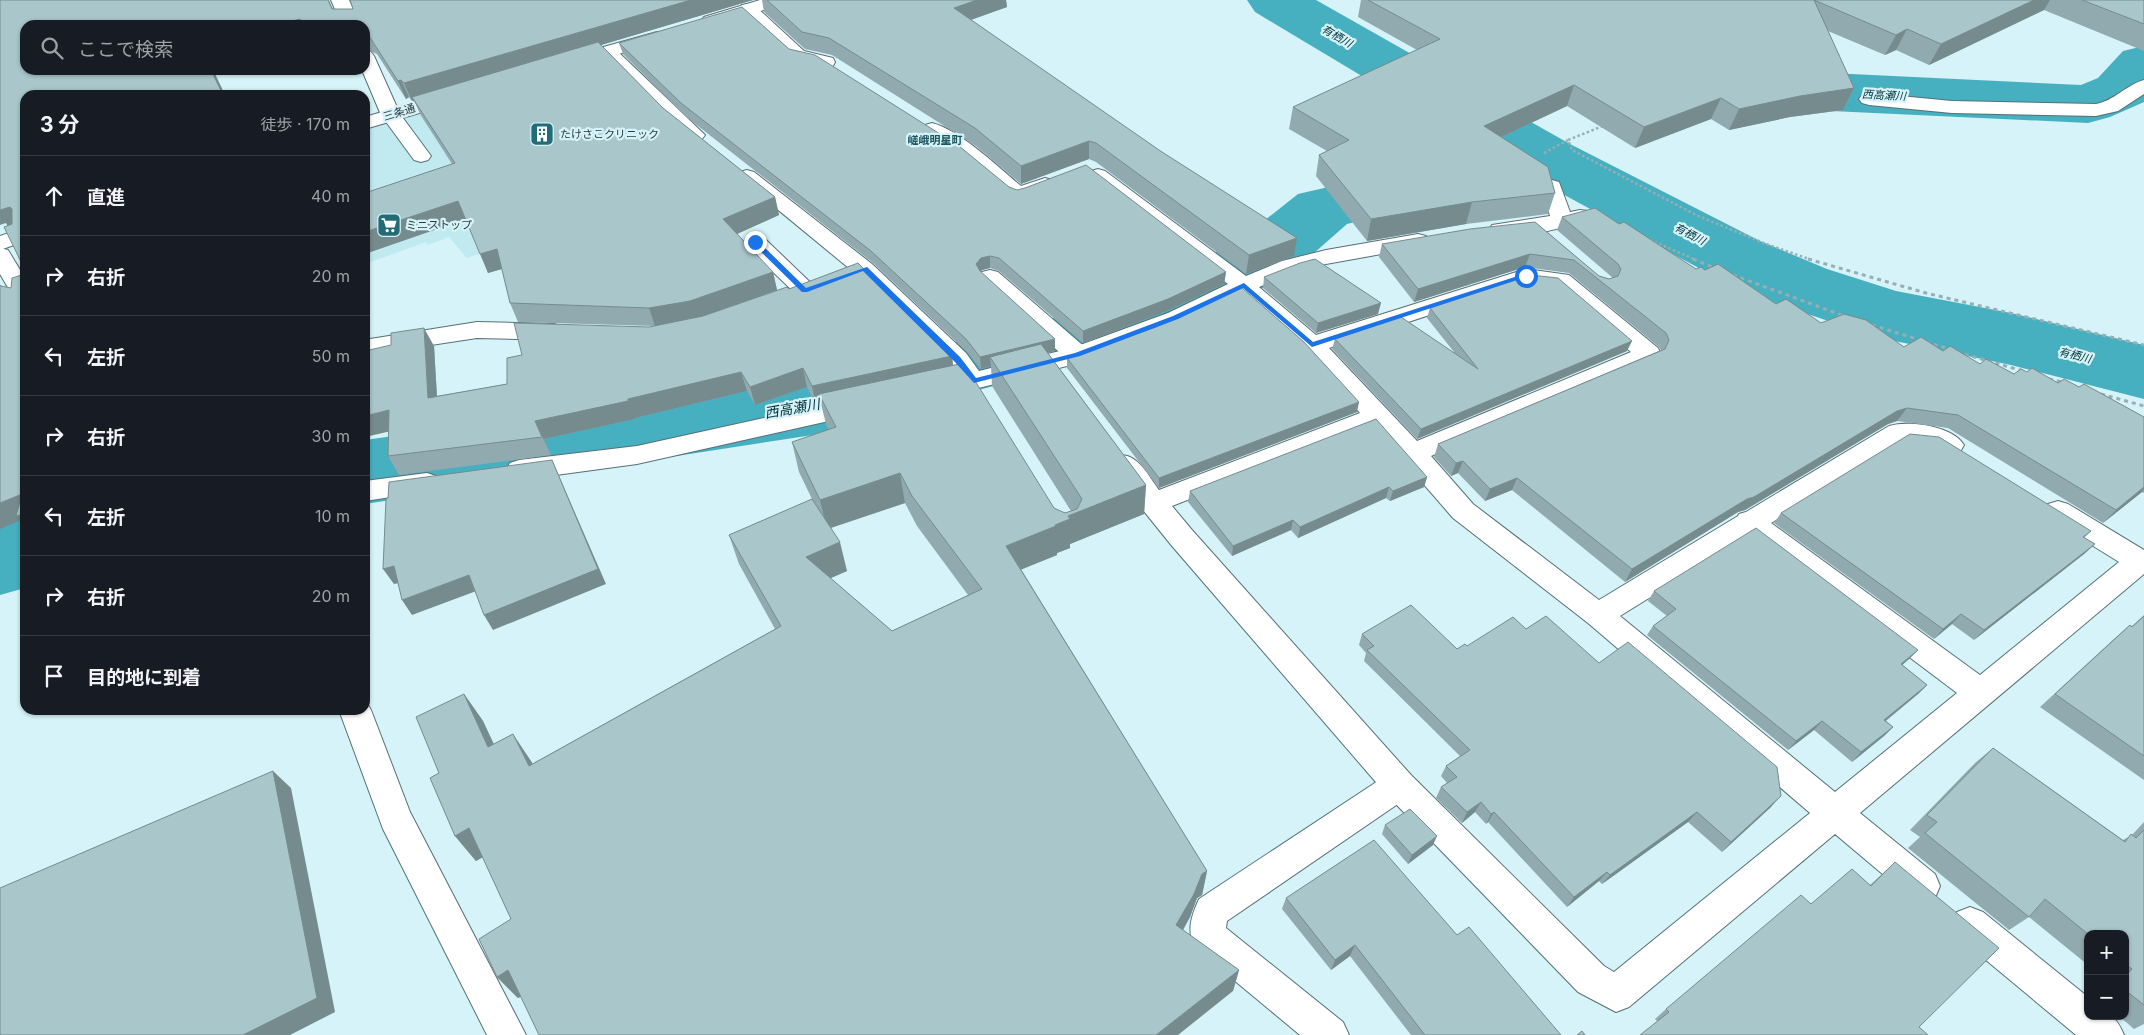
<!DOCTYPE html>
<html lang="ja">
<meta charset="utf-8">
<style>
:root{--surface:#171b24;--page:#242831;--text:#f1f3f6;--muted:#9ea1a6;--line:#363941}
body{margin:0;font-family:Inter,"Noto Sans JP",sans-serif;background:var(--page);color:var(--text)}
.controls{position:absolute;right:15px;bottom:15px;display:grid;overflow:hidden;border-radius:10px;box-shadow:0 1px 4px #0004}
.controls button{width:45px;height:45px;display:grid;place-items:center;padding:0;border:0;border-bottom:1px solid var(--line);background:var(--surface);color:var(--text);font:25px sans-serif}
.stop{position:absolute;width:15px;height:15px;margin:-11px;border:4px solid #1a73e8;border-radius:50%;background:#fff}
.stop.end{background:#1a73e8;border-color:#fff;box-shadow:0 1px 5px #0008}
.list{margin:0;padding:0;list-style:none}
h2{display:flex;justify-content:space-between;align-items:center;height:65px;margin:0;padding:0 20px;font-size:21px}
h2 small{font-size:16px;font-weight:400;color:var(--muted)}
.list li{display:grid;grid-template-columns:32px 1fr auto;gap:15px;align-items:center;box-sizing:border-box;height:80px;padding:0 20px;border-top:1px solid var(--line)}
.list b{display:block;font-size:19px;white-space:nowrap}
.list em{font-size:16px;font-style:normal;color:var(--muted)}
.icon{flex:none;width:28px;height:28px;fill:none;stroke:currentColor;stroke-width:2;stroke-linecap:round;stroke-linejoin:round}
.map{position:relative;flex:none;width:2144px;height:1035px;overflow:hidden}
.search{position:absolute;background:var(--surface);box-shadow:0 1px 4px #0004;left:20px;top:20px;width:350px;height:55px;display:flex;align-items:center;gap:12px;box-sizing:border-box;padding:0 18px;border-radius:15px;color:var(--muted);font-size:19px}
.panel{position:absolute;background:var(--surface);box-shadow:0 1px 4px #0004;left:20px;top:90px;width:350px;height:625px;border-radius:15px}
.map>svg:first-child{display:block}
</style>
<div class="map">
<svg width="2144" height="1035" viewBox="0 0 2144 1035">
<rect width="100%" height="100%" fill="#d5f3f8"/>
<!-- built -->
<path fill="#c1e9f0" d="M480 94 721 171 467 258 449 237 427 245 426 242 365 264V130Z"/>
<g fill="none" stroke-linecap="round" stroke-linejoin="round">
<!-- river -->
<path fill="#46b0c0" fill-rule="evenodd" d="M1247 0H1316L1570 144 1760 241 1827 269 1896 291 2011 313 2144 345V399L2011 365 1885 339 1858 331 1775 303 1708 273 1522 172 1255 12Z
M2144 46V102L2110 117 2088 123 1726 106 1704 100 1695 87 1704 74 1726 68 2081 85 2098 78 2123 51Z
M1459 157 1483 163 1493 177 1483 191 1347 224 1297 268 1240 301 1140 346 813 435 365 504V440L813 377 1089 309 1188 267 1245 236 1298 194Z
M25 516V588L0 595V523Z"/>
<!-- service casing -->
<g stroke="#557075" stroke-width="2">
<path id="service" d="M331 0H349L360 25H342Z
M365 51 371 52 374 56 400 114 431 156 428 160 421 162 414 160 381 115 362 70H365Z
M755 235 763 237 813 285 816 290 813 295 805 297 797 295 747 247 744 242 747 237Z
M990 270 998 272 1087 349 1090 355 1087 361 1078 363 1069 361 982 282 979 277 982 272Z
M477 322 554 324 562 327 566 332 562 337 554 340 477 338 385 352 374 360 365 362V343L370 339Z
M1399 770 1411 775 1415 785 1411 795 1227 921 1226 928 1343 1022 1349 1035H1300L1194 947C1187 929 1191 917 1199 899L1387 775Z"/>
</g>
<!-- minor casing -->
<g stroke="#557075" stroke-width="2">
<path id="minor" d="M748 4 754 5 804 51 833 58 835 62 833 66 826 68 792 59 742 13 739 9 742 5Z
M608 47 614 48 705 135 702 139 695 141 688 139 669 124 602 56 599 52 602 48Z
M2144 80V94L2118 111 2096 116 1952 113 1869 105 1862 103 1859 99 1862 95 1869 93 1952 101 2096 104C2114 101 2126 85 2144 80Z
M932 123C960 130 998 167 1021 186L1045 178 1052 180 1055 184C1048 194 1023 201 1011 198L961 156 925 133 922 129 925 125Z
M1098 169 1105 171 1246 276 1282 261 1326 250 1418 234 1426 236 1429 241 1426 246 1326 264 1298 271 1259 287 1316 335 1526 269 1569 275 1658 348 1661 354 1658 360 1431 456 1473 504 1599 600 1738 516 1739 514 1746 512 1889 426C1909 420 1953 426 1964 445L1960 452 1951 454 1932 445 1902 442 1771 523 1980 675 2119 562 2048 518 2044 511 2048 504 2058 501 2068 504 2144 550V574L1860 813 1935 874 1940 886 1935 898 1923 903 1911 898 1835 834 1629 1007 1616 1012 1578 992 1387 795 1172 546 1143 510 1110 463 1114 456C1136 450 1147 474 1159 490L1360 413 1303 351 1241 296 1184 323 1087 361 938 398 929 395 926 389 929 383 957 376 948 365 856 274 737 176 740 172 747 170 754 172 872 264 966 353 979 371 1072 348 1168 313 1228 284 1091 179 1088 175 1091 171ZM1527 283 1555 286 1631 352 1417 441 1329 348ZM1374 427 1453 518 1588 623 1810 813 1614 972 1604 966 1411 775 1192 530 1172 506ZM1749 536 1957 693 1835 792 1620 616Z
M1552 180 1559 182 1570 212 1580 210 1588 211 1591 216 1588 221C1563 227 1517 241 1492 235L1489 230 1492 225 1550 216 1542 186 1545 182Z
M0 248 8 250 25 278V305L17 303 0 274Z
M860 397 869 400 873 406 869 412 637 464 519 480 510 477 506 470 510 463 519 460 637 446Z
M427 473 436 476 440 483 436 490 365 501V481Z
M365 700 371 710 410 812 526 1035H487L383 829 339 710H365Z
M1970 907 1983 912 2088 997V1016C2110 1016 2115 1013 2124 1035H2076L1957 936 1952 924 1957 912Z"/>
</g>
<!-- secondary casing -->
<g stroke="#557075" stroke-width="2">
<path id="secondary" d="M760 0H787L784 4 710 26 704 25 701 21 704 17Z
M657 32 663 33 666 37 663 41 571 68 564 66 562 62 564 58Z
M453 91 460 93 463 97 460 101 365 129V117Z
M25 227V241L0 250V236Z"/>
</g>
<!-- path-far1 -->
<path stroke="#97aeb2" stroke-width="2.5" stroke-dasharray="2.5 2.5" stroke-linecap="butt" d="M1603 126 1568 140 1572 150 1696 215 1766 244 1812 260
M1544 153 1568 140
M1650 240 1696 260"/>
<!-- path -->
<path stroke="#97aeb2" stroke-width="3" stroke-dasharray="4 4" stroke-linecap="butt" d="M1693 259 1715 268
M1808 259 1926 293 2144 345
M1733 275 1844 316
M1872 325 1920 340
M1926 342 1949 349
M1957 352 2023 371
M2049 379 2062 382
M2101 394 2144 406"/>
<!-- service -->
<use href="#service" fill="#fff" fill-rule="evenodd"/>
<!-- minor -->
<use href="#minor" fill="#fff" fill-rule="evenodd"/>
<!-- secondary -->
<use href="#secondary" fill="#fff" fill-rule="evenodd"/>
</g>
<!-- wall -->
<path fill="#91aaaf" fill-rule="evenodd" d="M0 0H329L333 9H353L350 0H753L601 45 663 108 775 197 779 215 737 234 773 272 777 290 789 289 952 356 953 365 1054 508 1065 513 1071 511 992 386 991 366 981 369 967 352 873 263 684 115 623 54 619 43 789 49 1009 187 1226 272 1224 284 1167 311 1083 343 999 271 990 268 982 270 980 272 1055 339V351L1048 353 1146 485 1144 514 1070 544V548L1057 553V555L1021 569 1207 871 1202 895 1197 898 1190 917 1183 930 1239 970 1233 991 521 997 518 998 497 977 511 919 483 857 476 861 455 836 439 773 464 694 483 721 494 744 531 761 532 764 775 629 739 564 729 535 812 499 799 472 792 442 829 430 826 424 821 404 816 405 807 387 755 405 747 391 635 418V419L544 439 551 455 399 475 388 456 434 346 437 396 507 384 522 355 655 326 518 322 510 303 502 269 488 273 452 164 420 114 414 101H412L409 97 406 99 377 54 365 49V25H25L213 70 225 95H25V270L7 225 6 223ZM905 503 917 526 968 595 892 631 830 578 847 571 831 528Z
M762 0H1006L1007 7 971 20 1294 256 1246 274 1096 162 1089 159 1021 184 976 146 832 55 805 49 764 12Z
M1361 0H2144V51L2044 10 1929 65 1896 50 1885 55 1828 31 1854 88 1843 110 1790 117 1729 130 1711 119 1635 148 1567 106 1501 137 1555 193 1548 214 1466 224 1367 241 1316 176 1319 155 1327 151 1289 129 1293 107 1417 50 1358 17Z
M1562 217 1619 224 1696 269 1705 270 1776 304 1821 323 1904 347 1943 351 1980 364 2014 374 2027 372 2058 383 2079 387 2144 417V493L2142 492 2103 523 1948 428 1897 421 1888 424 1745 510 1738 512 1625 582 1512 490 1485 501 1458 473 1451 476 1434 457 1438 444 1661 350 1659 347 1569 273 1525 267 1414 302 1379 257 1382 244 1535 222 1599 276 1609 279 1613 278 1557 230Z
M1264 277 1378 314 1316 333 1263 288Z
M1430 308 1627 351 1417 439 1332 349 1335 339 1454 352 1427 318Z
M1067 358 1357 412 1159 488 1067 368Z
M1427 477 1424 487 1390 501 1386 498 1298 538 1291 530 1232 556 1188 502 1190 491Z
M1781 513 2091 531 2084 538 2095 544 2084 554 1974 640 1952 624 1934 639 1774 523Z
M1654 591 1918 650 1909 659 1902 665 1927 685 1918 694 1886 721 1893 727 1884 736 1852 762 1814 730 1788 750 1647 635 1653 626 1667 616 1648 601Z
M2144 615V780L2040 707 2115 638 2130 625 2132 626Z
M1526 629 1599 663 1771 807 1722 852 1688 822 1602 884 1599 881 1567 907 1488 822 1486 824 1475 812 1462 823 1436 798 1441 787 1447 783 1441 776 1446 766 1460 756 1364 661 1366 653 1359 645 1362 634 1457 649Z
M1993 748 2123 840 2132 835 2144 822V1024L2134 1029 2119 1016H2125V934H2088V965L2029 917 2009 930 1908 848 1920 837 1910 830 1975 763Z
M1385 825 1433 845 1408 864 1382 834Z
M1895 862 1919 1027 1657 1021 1655 1019 1666 1009 1811 904 1870 885Z
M1286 898 1457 935 1561 1035H1411L1350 956 1331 970 1282 909Z"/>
<!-- shaded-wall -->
<path fill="#768b8e" d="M691 0H753L415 100 412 97 414 101H412L404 83Z
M977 0H1006L1007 7 956 25 954 8Z
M2034 0H2050L2044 10 1929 65 1941 44Z
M300 19 303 25H278Z
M1907 29 1896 50 1885 55 1896 35Z
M211 70H213L225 95H223Z
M401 80 409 97 406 99 398 81Z
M1574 85 1567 106 1478 148 1484 126Z
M1854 88 1843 110 1790 117 1729 130 1739 109 1800 96Z
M1721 98 1711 119 1635 148 1644 127Z
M1089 141V159L1021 184V166Z
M775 197 779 215 728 238 723 219Z
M458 201 466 219 365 254V232Z
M1472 202 1466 224 1367 241 1371 219Z
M10 207 24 225 11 230 6 223 0 225V210Z
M1297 238 1294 256 1246 274 1249 255Z
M497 249 505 268 488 273 480 254Z
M1530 254 1525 267 1414 302 1418 289Z
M990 256V268L982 270 977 276 976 264 981 258Z
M773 272 777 290 696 319 655 326 649 308Z
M1226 272 1224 284 1167 311 1083 343V331Z
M1381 303 1378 314 1316 333 1318 323Z
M424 328 434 346 438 416 428 398Z
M1055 339V351L996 365 990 357 991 366 981 369 980 357Z
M1632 341 1627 351 1417 439 1421 429Z
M952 356 954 375 819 394 821 404 816 405 812 386Z
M803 368 807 387 755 405 750 387Z
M741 372 747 391 635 418V419L544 439 551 455 535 421Z
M1359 402 1357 412 1159 488V478Z
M1907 408 1897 421 1888 424 1745 510 1738 512 1625 582 1632 569 1747 499 1897 411Z
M389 410 400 429 365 437V416Z
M552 460 606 584 493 630 484 615Z
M1463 461 1458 473 1451 476 1456 463Z
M900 473 905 503 827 529 820 500Z
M1427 477 1424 487 1390 501 1393 491Z
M1517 478 1512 490 1485 501 1490 489Z
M1146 485 1144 514 1070 544V548L1057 553V555L1008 575 1006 546 1068 516Z
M1389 487 1386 498 1298 538 1300 527Z
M2144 487V489L2142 492 2103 523 2116 510Z
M22 494 25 497V525L21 520 0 529V503Z
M1293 520 1291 530 1232 556 1233 546Z
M840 542 847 571 813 586 806 557Z
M2095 544 2084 554 1974 640 1984 630Z
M394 566 404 582 394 584 383 569Z
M469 575 479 590 412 615 402 600Z
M1961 614 1952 624 1934 639 1943 629Z
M1918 650 1909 659 1892 674 1901 664Z
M1927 685 1918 694 1875 729 1884 720Z
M464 694 483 721 507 774 488 747Z
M1822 721 1814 730 1788 750 1796 741Z
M1893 727 1884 736 1852 762 1861 752Z
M513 734 531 761 547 792 529 766Z
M273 771 291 788 335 1012 290 1035H243Z
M1781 796 1771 807 1722 852 1731 842Z
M1481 802 1475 812 1462 823 1467 812Z
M1494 812 1488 822 1486 824 1491 814Z
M1697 812 1688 822 1602 884 1610 875Z
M469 828 490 853 476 861 455 836Z
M1437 836 1433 845 1408 864 1412 855Z
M1207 871 1202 895 1197 898 1190 917 1173 948 1176 925 1202 874Z
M1607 872 1599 881 1567 907 1574 897Z
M1355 945 1350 956 1331 970 1335 960Z
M508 970 529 991 518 998 497 977Z
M1239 970 1233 991 1178 1035H1156Z"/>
<!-- building -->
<path fill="#a9c6cb" stroke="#768b8e" d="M0 0H328L332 9H353L350 0H691L404 83 401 80 398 81 369 36 365 35V25H303L300 19 278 25H25V70H211L223 95H25V270L4 227 12 224V209L10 207 0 210Z
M767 0H977L954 8 1162 152 1297 238 1249 255 1096 143 1089 141 1021 166 975 128 829 38 802 32Z
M1368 0H2034L1941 44 1907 29 1896 35 1814 0 1854 88 1800 96 1739 109 1721 98 1644 127 1574 85 1484 126 1548 167 1555 193 1472 202 1371 219 1319 155 1349 140 1293 107 1440 39Z
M2082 0H2144V24Z
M742 7 789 49 815 55 959 146 1009 187 1017 190 1025 188 1086 165 1226 272 1168 299 1083 331 999 258 990 256 981 258 976 264 980 271 1055 339 980 357 966 339 871 251 681 103 619 43Z
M598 42 663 108 775 197 723 219 773 272 690 301 649 308 510 303 497 249 480 254 458 201 365 232V193L455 163 412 97Z
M1595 208 1619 224 1624 222 1696 269 1701 267 1705 270 1718 264 1776 304 1786 299 1821 323 1844 314 1866 320 1904 347 1921 337 1943 351 1950 346 1980 364 1986 359 2014 374 2021 369 2027 372 2032 368 2058 383 2064 379 2079 387 2084 384 2144 417V487L2116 510 1958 415 1907 408 1897 411 1754 497 1747 499 1632 569 1517 478 1490 489 1463 461 1456 463 1438 444 1665 349 1669 340 1666 333 1574 260 1530 254 1418 289 1382 244 1470 229 1535 222 1599 276 1609 279 1618 276 1621 269 1618 264 1562 217Z
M1315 259 1381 303 1318 323 1264 277 1300 263Z
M858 263 952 356 812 386 803 368 750 387 741 372 628 399V401L535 421 542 437 388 456 389 410 365 416V351L391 345V333L424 328 428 398 507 384V358L522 355 514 323 649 327 703 316 787 287 789 289Z
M25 274V514L16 516 22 494 0 503V285L1 286 11 288 12 278Z
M1531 275 1558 278 1632 341 1421 429 1335 339 1401 317 1478 369 1430 308Z
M1242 288 1304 342 1359 402 1159 478 1067 358 1156 327Z
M1041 344 1146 485 1068 516 1070 519 1055 525 1056 526 1006 546 1207 871 1202 874 1194 894 1176 925 1239 970 1156 1035H539L508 970 497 977 479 939 511 919 469 828 455 836 430 778 439 773 416 717 464 694 488 747 513 734 529 766 781 626 729 535 812 499 840 542 806 557 892 631 982 589 912 496 900 473 820 500 792 442 836 427 819 394 964 363 1054 508 1065 513 1077 509 1082 499 990 357Z
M1376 419 1427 477 1393 491 1389 487 1300 527 1293 520 1233 546 1190 491Z
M1910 434 1939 437 2091 531 2083 537 2095 544 1984 630 1961 614 1943 629 1781 513Z
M552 460 598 569 484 615 469 575 402 600 394 566 383 569 386 499 388 498 389 482Z
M1756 528 1918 650 1901 664 1927 685 1884 720 1893 727 1861 752 1822 721 1796 741 1653 626 1676 609 1654 591Z
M1411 605 1457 649 1465 644 1467 646 1513 617 1526 629 1546 616 1599 663 1628 642 1777 767 1781 796 1731 842 1697 812 1610 875 1607 872 1574 897 1494 812 1491 814 1481 802 1467 812 1441 787 1457 777 1446 766 1470 750 1367 650 1374 646 1362 634Z
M2144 616V756L2055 694 2130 625 2132 627Z
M1993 748 2125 842 2131 834 2136 838 2144 830V1005L2125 990V976L2132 969 2125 964V934H2088L2045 899 2029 917 1925 833 1937 822 1927 815Z
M273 771 317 998 243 1035H0V888Z
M1410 809 1437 836 1412 855 1385 825Z
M1374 840 1457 935 1469 927 1561 1035H1425L1355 945 1335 960 1286 898Z
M1895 862 1999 948 1919 1027 1928 1035H1640L1669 1012 1666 1009 1801 895 1811 904 1852 869 1871 886Z
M1582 1031 1585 1035H1577Z"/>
<!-- route -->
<path fill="#1a73e8" d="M753 241H758L806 288 867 267 960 357 976 378 1075 353 1173 316 1244 283 1313 342 1524 274 1529 276 1312 347 1243 288 1178 319 1080 356 974 383 954 361 863 271 807 292H802L753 244Z"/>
<!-- icons -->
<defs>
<g id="building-square" transform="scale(1.25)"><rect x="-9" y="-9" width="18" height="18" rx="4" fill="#236c77" stroke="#d5f3f8"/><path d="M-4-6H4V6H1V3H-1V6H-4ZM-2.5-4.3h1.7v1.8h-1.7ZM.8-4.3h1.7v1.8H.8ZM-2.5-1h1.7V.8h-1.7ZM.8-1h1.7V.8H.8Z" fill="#fff"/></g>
<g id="supermarket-square" transform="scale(1.25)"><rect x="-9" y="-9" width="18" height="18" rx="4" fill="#236c77" stroke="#d5f3f8"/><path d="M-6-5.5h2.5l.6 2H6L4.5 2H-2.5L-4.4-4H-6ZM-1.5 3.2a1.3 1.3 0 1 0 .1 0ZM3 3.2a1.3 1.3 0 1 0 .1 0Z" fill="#fff"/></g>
</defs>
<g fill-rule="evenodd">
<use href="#building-square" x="542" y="134"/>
<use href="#supermarket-square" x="389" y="225"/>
</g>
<g text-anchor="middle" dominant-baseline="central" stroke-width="4.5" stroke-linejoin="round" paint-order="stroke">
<!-- far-water labels -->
<g font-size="11" font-style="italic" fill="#003239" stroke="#d5f3f8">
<text transform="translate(1337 36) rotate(30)">有栖川</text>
<text transform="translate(1884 95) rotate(3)">西高瀬川</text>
<text transform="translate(1690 234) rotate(28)">有栖川</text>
<text transform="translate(2075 355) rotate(14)">有栖川</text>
</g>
<!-- far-street labels -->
<g font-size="11" fill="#2e3a3c" stroke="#d5f3f8">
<text transform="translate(399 112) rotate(-17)">三条通</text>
</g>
<!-- far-poi labels -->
<g font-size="11" fill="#2e3a3c" stroke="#d5f3f8" text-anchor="start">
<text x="560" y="134">たけさこクリニック</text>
<text x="406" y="225">ミニストップ</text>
</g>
<!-- far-neighbourhood labels -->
<g font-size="11" font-weight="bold" fill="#1b555e" stroke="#d5f3f8">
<text x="935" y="140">嵯峨明星町</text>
</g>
<!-- water labels -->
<g font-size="14" font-style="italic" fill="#003239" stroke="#d5f3f8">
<text transform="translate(792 408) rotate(-10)">西高瀬川</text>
</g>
</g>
</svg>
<div class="controls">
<button>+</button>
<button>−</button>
</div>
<div class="stop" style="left:1526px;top:276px"></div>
<div class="stop end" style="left:755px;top:242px"></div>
<div class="search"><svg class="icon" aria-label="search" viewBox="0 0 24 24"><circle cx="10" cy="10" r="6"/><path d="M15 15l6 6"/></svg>ここで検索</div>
<section class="panel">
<h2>3 分<small>徒歩 · 170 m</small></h2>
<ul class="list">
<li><svg class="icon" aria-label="ahead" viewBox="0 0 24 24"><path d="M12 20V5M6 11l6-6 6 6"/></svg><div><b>直進</b></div><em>40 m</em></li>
<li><svg class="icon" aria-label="right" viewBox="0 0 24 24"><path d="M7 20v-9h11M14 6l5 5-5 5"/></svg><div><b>右折</b></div><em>20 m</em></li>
<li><svg class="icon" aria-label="left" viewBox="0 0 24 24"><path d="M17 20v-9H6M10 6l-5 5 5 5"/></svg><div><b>左折</b></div><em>50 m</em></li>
<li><svg class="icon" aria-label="right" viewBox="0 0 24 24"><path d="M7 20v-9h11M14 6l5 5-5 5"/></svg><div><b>右折</b></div><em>30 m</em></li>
<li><svg class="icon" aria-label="left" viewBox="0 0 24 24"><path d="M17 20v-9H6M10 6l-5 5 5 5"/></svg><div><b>左折</b></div><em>10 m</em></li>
<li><svg class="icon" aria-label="right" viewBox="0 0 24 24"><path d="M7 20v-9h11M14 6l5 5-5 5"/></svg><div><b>右折</b></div><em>20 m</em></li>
<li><svg class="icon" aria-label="arrive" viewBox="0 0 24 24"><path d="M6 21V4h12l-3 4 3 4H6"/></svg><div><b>目的地に到着</b></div></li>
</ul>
</section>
</div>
